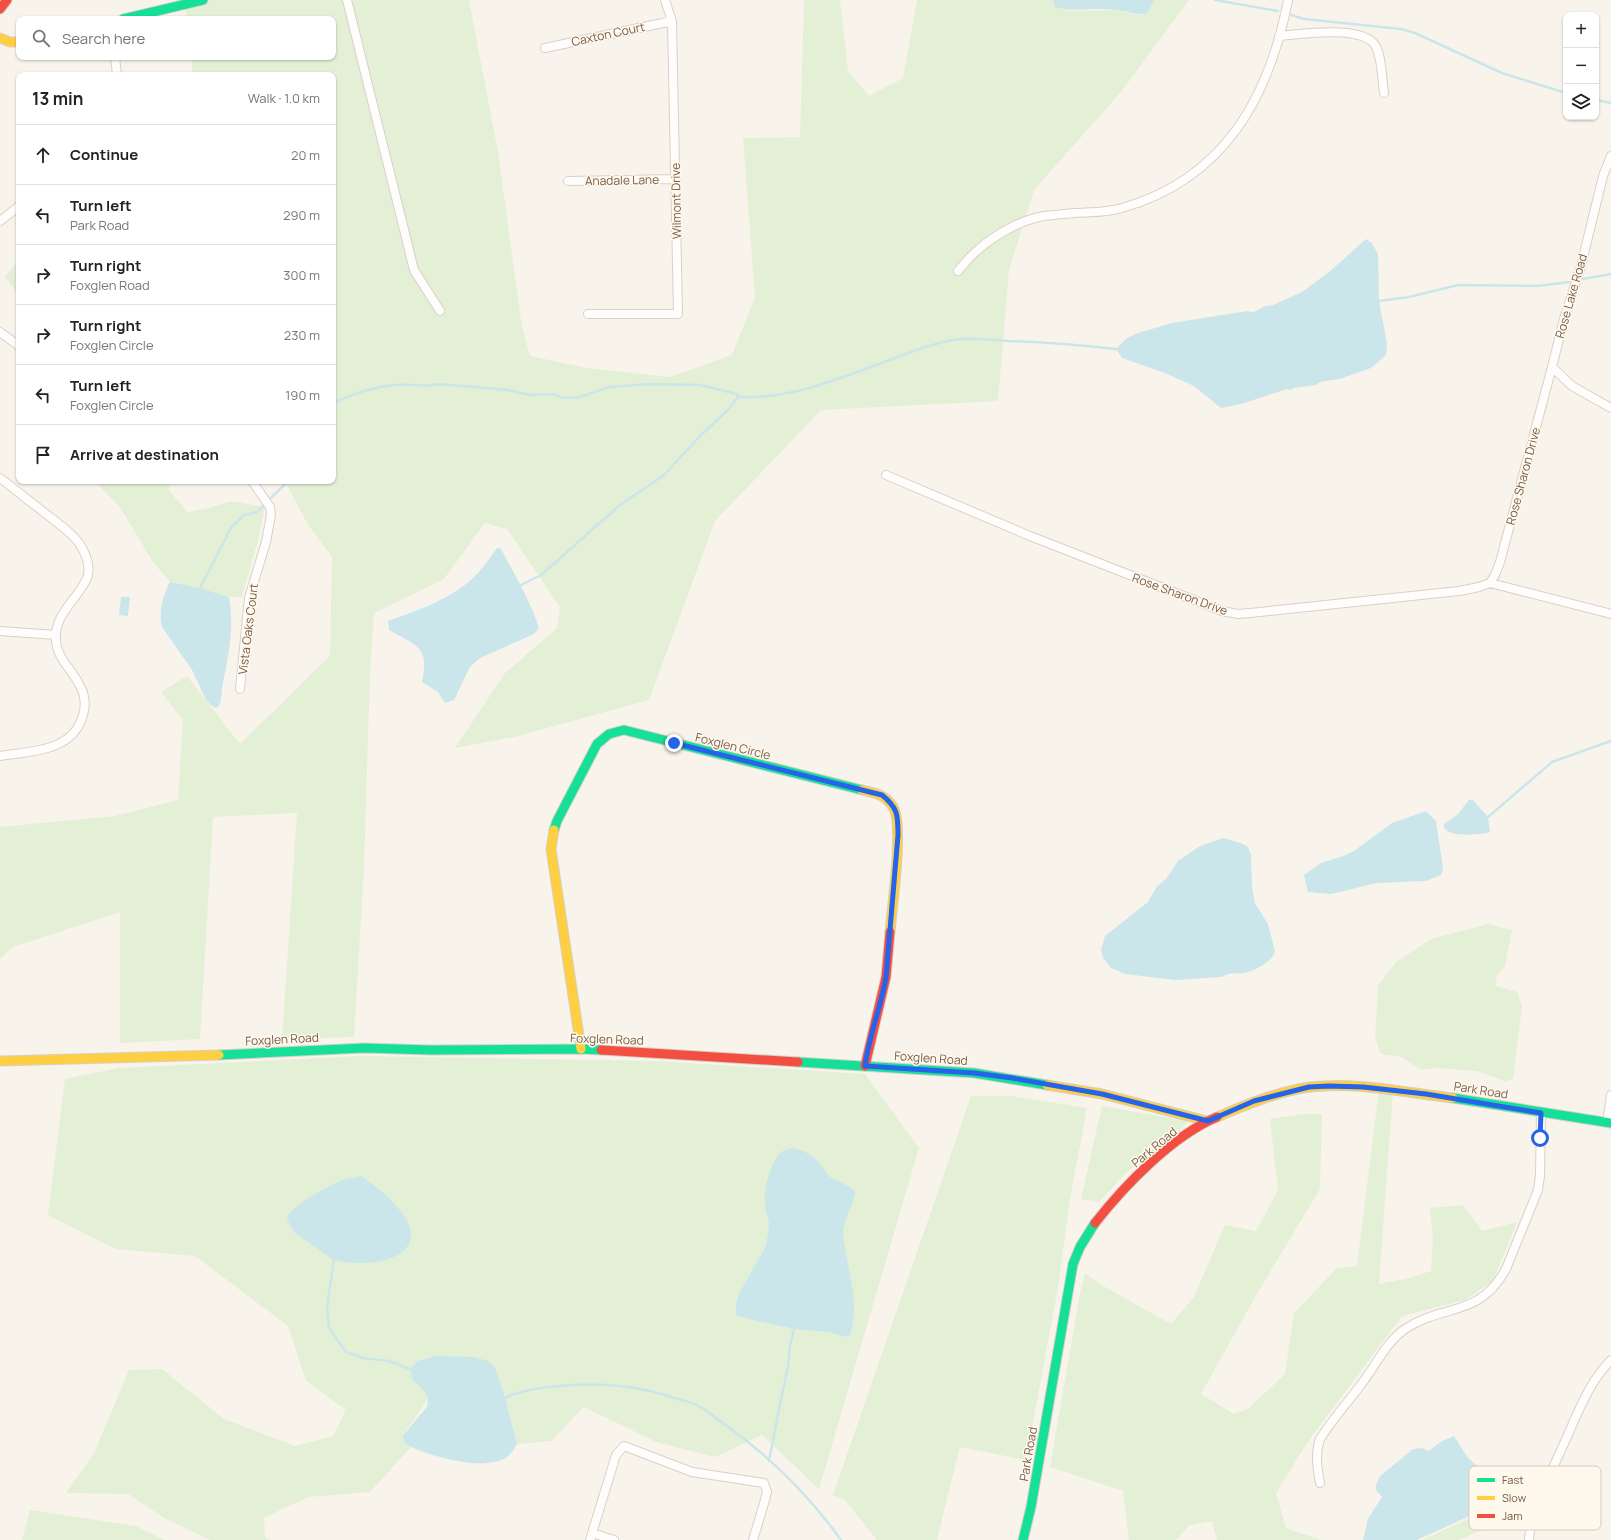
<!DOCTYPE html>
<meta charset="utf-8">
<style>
:root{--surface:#fff;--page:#f2f2f2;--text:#222;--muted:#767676;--line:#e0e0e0}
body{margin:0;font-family:Manrope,sans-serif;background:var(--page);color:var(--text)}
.controls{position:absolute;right:12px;top:12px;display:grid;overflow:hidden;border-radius:8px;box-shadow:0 1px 3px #0004}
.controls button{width:36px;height:36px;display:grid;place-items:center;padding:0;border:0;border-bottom:1px solid var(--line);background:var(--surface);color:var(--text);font:20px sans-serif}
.stop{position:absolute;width:12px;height:12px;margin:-9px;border:3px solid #2563eb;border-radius:50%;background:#fff}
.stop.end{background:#2563eb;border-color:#fff;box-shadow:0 1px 4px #0008}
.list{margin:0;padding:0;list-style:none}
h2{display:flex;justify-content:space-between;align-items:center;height:52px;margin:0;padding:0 16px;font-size:17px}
h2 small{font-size:13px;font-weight:400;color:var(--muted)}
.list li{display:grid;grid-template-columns:26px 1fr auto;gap:12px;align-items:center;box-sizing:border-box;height:60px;padding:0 16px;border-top:1px solid var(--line)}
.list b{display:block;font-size:15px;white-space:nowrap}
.list p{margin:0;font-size:13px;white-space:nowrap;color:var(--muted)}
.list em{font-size:13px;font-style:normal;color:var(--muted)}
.icon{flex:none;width:22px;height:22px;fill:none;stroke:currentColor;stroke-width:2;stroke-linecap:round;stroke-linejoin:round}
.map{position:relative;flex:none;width:1611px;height:1540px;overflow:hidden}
.search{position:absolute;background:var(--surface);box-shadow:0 1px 3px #0004;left:16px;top:16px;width:320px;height:44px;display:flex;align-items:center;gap:10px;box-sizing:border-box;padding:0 14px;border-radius:8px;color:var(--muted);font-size:15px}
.panel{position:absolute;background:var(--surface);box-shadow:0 1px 3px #0004;left:16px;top:72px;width:320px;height:412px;border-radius:8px}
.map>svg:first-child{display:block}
</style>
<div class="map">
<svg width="1611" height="1540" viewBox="0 0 1611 1540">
<rect width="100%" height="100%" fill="#f8f4ec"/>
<!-- green -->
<path fill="#e3f0d5" d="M203 0H469L498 152 522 327 530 356 587 368 670 377 732 355 755 297 743 138 800 137 804 0H840L848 71 869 96 903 78 917 0H1055L1067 11 1116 10 1140 15 1152 0H1189L1121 92 1034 190 1009 270 998 401 821 410 715 521 649 700 518 736 455 748 505 673 557 628 560 607 507 529 485 523 444 579 374 613 370 673 364 867 354 1037 282 1039 297 813 213 817 200 1039 120 1043V912L13 947 0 959V827L115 816 178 800 183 720 161 692 187 676 240 744 330 656 332 557 308 525 285 481H333V75H193L191 57H333V19H187L184 5Z
M19 260V295L5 277Z
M94 481H171L168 489 187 512 209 508 231 501 265 507 258 540 242 597H229L200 588 170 582 153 562 120 507Z
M1488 924 1512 930 1505 967 1497 974 1496 986 1517 992 1522 1006 1513 1078 1507 1082 1477 1071 1435 1068 1422 1070 1401 1057 1381 1054 1375 1038 1378 986 1396 962 1431 939Z
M361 1056 656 1061 865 1074 919 1148 819 1489 762 1435 715 1457 656 1442 584 1407 551 1441 517 1444 495 1367 426 1393 428 1399 403 1435 411 1447 370 1492 308 1497 264 1518 265 1537 269 1540H210L164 1518 128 1494 66 1493 94 1453 129 1370 162 1369 224 1419 295 1446 333 1436 346 1410 306 1381 288 1326 195 1256 116 1249 48 1215 65 1079 118 1068Z
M1379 1089 1393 1091 1379 1284 1409 1278 1431 1271 1433 1240 1430 1208 1463 1205 1482 1231 1517 1222 1493 1281 1465 1300 1402 1316 1307 1443 1276 1493 1286 1528 1321 1540H1217L1212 1521 1190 1525 1176 1540H1129L1123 1491 1050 1467 1079 1298 1085 1273 1105 1287 1171 1324 1194 1297 1225 1225 1256 1231 1278 1190 1270 1119 1303 1114H1322L1320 1189 1258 1292 1201 1394 1234 1414 1249 1408 1285 1374 1294 1313 1337 1268 1357 1266Z
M971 1096H1012L1087 1108 1070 1199 1058 1288 1026 1460 960 1447 937 1540H877L845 1500 833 1495Z
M1102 1106 1188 1121 1176 1135 1140 1161 1124 1175 1099 1202 1081 1199Z
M1494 1507 1491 1526 1459 1540H1422Z
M30 1510 136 1526 164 1540H22Z"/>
<!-- water -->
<path fill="#cbe6ea" d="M1053 0H1155L1147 13C1136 16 1128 11 1117 10 1096 7 1076 13 1055 7Z
M1366 239 1372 243 1378 254 1379 301 1387 344 1386 355 1371 368 1340 379 1320 382 1316 385 1293 388 1291 390 1287 389 1241 404 1221 408 1194 386 1165 373 1122 358 1116 349 1127 338 1138 333 1172 323 1247 311 1254 312 1265 306 1273 305 1302 292 1329 272Z
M497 548 501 549C515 575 530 600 539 628L534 634 480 658 470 667 454 700 445 703 438 692 422 682C429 645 418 647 389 630L388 621C419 610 452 599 476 575 484 567 490 557 497 548Z
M170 582 200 588 229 597C235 627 228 658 222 688 221 696 222 702 217 708L213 707 206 700 192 670 162 627C158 612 163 595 170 582Z
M121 597H130L128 616 119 615Z
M1469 800H1473L1488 817 1490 831 1488 833C1475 834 1453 838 1444 828V824L1457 815Z
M1426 811 1436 821 1443 868 1441 875 1426 881 1377 883 1331 894 1308 892 1304 875 1321 863 1343 856 1354 851 1392 823Z
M1223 838 1241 843 1247 846 1251 854 1252 888 1255 903 1268 924 1275 951C1273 962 1254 971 1244 973 1237 974 1228 972 1222 977L1175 980 1125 974 1111 968 1103 958 1101 949 1105 936 1148 902 1157 886 1166 879 1178 861 1200 846Z
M793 1148 804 1151 816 1159 830 1177 850 1187 855 1192C853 1206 844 1218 843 1233 843 1239 845 1247 846 1254 851 1281 859 1308 850 1335L846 1337 829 1332 794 1329 736 1316V1303L740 1292 765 1248C767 1240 769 1231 769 1223 768 1217 765 1211 765 1205 763 1191 770 1165 779 1154 783 1150 788 1149 793 1148Z
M361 1176C377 1186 412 1215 411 1235 411 1265 353 1267 333 1259 326 1256 319 1249 313 1245 300 1237 291 1233 287 1217 294 1205 326 1187 340 1181 346 1178 355 1178 361 1176Z
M436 1356 474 1357 488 1361 495 1367 505 1398 517 1444C513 1451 509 1457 502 1460 493 1463 481 1464 471 1463 459 1462 411 1452 404 1441 404 1441 403 1436 403 1435L427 1407 428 1399 426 1393 412 1379 410 1369 418 1361Z
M1454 1436 1468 1458 1493 1480 1495 1501 1492 1506 1417 1540H1363L1368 1519 1382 1497 1376 1490V1485L1380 1476 1413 1449 1422 1448 1429 1451 1440 1442Z"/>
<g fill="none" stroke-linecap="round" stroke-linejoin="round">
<!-- stream -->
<path stroke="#cbe6ea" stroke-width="2.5" d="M1215 0 1278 11
M1291 15 1304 19 1401 29 1415 33 1502 73 1566 93
M1596 100 1611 103
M1583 279 1611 274
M1379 301 1409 297 1458 285 1537 286 1570 282
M333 403C354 393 372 387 395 385 409 383 424 388 438 384L508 390 530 395 554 394 562 398 580 397 609 387 648 384 700 385 737 394 738 397C794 400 847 375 898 357 916 350 935 343 953 340 971 337 990 340 1008 341 1044 342 1080 345 1116 349
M521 585 541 575 620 505 664 475 700 436 727 411 738 397
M200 588 231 528 244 515 257 512 288 481
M1488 817 1552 762 1611 741
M334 1259 327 1308 329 1328 346 1352 363 1358 389 1361 410 1369
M505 1398C523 1389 553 1386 573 1385 611 1383 642 1387 678 1399 684 1401 692 1402 698 1406 707 1410 715 1418 723 1423 768 1455 809 1495 841 1540
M769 1461 780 1404 788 1367 790 1346 794 1329"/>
<!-- street casing -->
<g stroke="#d7d1c9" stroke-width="10">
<path id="street" d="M347 0 414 270 440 311
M1279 36C1300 34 1361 25 1375 45 1382 56 1382 80 1384 93
M545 48 672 21
M115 57 117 75
M1611 156 1603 176 1581 266 1564 319 1552 367 1572 386 1611 408
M568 181 676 179
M0 221 19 206
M958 271C965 263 971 255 979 249 996 234 1021 220 1044 216 1053 215 1064 214 1074 213 1090 212 1106 213 1122 208 1224 179 1269 98 1288 0
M588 314H678L672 21 665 0
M0 332 19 346
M886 475 1030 536 1222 611 1238 614 1250 613 1459 591 1479 587 1490 583 1611 614
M0 478C17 491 33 504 50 517 60 525 72 533 79 543 85 552 90 564 88 575 87 581 81 588 78 593 67 608 54 621 56 641 57 659 73 670 80 686 85 694 86 706 83 715 73 752 31 751 0 756
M1490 583 1495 575 1500 562 1552 367
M0 631 56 635
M240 689 249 598 266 542 271 515 270 507 252 481
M1607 1122 1611 1095
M1320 1483C1317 1467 1315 1454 1320 1439 1332 1420 1347 1403 1360 1386 1375 1367 1386 1342 1405 1329 1445 1303 1479 1318 1506 1269L1538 1190 1540 1176 1541 1113
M592 1533 614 1540
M590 1540 616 1455 624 1446 692 1472 764 1483 767 1492 765 1500 753 1540
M1529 1540C1532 1504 1548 1480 1562 1448 1576 1418 1587 1384 1611 1360"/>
</g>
<!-- fast casing -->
<g stroke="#d8d0c7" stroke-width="11">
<path id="fast" d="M123 19 203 0
M554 830 557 821 597 744 609 734 624 730 862 790
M219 1055 364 1048 431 1050 581 1049 601 1050
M798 1062 974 1073 1047 1085
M1453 1098 1611 1123
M1023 1540 1031 1507 1073 1264 1080 1247 1095 1223"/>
</g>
<!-- slow casing -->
<g stroke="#d8d0c7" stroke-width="11">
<path id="slow" d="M0 38 10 42H19
M862 790C875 793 886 795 893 807 904 824 892 908 890 932
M554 830 551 849 581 1049
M0 1061 219 1055
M1047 1085 1102 1094 1207 1121
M1217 1117C1245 1105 1279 1091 1310 1087 1355 1081 1407 1093 1453 1098"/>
</g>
<!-- jam casing -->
<g stroke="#d8d0c7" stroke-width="11">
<path id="jam" d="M0 9 7 0
M601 1050 798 1062
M865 1066 886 977 890 932
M1095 1223C1125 1185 1172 1136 1217 1117"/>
</g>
<!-- street -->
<use href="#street" stroke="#fefdfc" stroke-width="8"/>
<!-- fast -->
<use href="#fast" stroke="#16e098" stroke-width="9"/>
<!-- slow -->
<use href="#slow" stroke="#ffcf43" stroke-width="9"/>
<!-- jam -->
<use href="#jam" stroke="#f24e42" stroke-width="9"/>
</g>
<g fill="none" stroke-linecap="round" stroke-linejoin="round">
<!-- route -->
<path stroke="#2563eb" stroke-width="5" d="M674 743 882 795C898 808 898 815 898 835L886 977C881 1007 869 1036 865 1066L974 1073 1012 1078 1102 1094 1208 1121 1254 1101 1309 1087 1329 1086 1363 1087 1426 1094 1541 1113 1540 1138"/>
</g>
<g text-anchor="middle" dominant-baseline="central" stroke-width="3" stroke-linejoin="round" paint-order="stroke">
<!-- street labels -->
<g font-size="12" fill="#795b48" stroke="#fff9ed">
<text transform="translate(608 34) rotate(-12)">Caxton Court</text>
<text transform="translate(622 180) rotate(-1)">Anadale Lane</text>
<text transform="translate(676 201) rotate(-91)">Wilmont Drive</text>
<text transform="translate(1571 296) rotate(-74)">Rose Lake Road</text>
<text transform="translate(1523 476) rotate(-75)">Rose Sharon Drive</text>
<text transform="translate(1180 594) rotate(20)">Rose Sharon Drive</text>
<text transform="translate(248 629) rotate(-83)">Vista Oaks Court</text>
<text transform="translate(733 746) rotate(14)">Foxglen Circle</text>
<text transform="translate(282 1039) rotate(-3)">Foxglen Road</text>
<text transform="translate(607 1039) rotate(2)">Foxglen Road</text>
<text transform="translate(931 1058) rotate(4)">Foxglen Road</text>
<text transform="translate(1481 1090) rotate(9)">Park Road</text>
<text transform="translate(1154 1147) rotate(-40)">Park Road</text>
<text transform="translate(1028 1454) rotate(-80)">Park Road</text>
</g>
</g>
<!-- legend -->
<rect x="1469" y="1466" width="132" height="64" rx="6" fill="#fff9ed" stroke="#d7cabc" stroke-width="1"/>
<rect x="1477" y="1478" width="18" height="4" fill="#16e098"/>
<rect x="1477" y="1496" width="18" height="4" fill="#ffcf43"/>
<rect x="1477" y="1514" width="18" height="4" fill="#f24e42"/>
<g font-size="11" fill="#795b48">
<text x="1502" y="1484">Fast</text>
<text x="1502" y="1502">Slow</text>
<text x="1502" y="1520">Jam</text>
</g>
</svg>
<div class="controls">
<button>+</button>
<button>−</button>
<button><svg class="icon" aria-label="layers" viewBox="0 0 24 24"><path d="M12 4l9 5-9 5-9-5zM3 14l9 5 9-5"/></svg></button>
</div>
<div class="stop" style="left:1540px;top:1138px"></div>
<div class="stop end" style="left:674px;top:743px"></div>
<div class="search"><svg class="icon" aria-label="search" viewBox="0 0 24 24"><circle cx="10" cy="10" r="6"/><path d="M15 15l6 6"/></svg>Search here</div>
<section class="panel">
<h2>13 min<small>Walk · 1.0 km</small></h2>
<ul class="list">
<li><svg class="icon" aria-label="ahead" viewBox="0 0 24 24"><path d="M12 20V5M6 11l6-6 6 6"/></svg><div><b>Continue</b></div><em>20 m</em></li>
<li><svg class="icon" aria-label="left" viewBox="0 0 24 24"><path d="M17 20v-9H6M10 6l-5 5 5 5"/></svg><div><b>Turn left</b><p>Park Road</p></div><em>290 m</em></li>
<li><svg class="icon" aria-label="right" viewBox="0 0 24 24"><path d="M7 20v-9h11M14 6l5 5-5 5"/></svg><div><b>Turn right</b><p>Foxglen Road</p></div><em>300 m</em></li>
<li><svg class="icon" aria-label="right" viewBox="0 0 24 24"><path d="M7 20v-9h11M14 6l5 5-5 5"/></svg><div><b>Turn right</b><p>Foxglen Circle</p></div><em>230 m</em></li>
<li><svg class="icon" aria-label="left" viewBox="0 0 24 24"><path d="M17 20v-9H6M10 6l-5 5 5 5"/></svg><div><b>Turn left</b><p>Foxglen Circle</p></div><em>190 m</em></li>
<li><svg class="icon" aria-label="arrive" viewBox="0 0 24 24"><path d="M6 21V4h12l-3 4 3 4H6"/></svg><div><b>Arrive at destination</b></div></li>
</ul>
</section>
</div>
